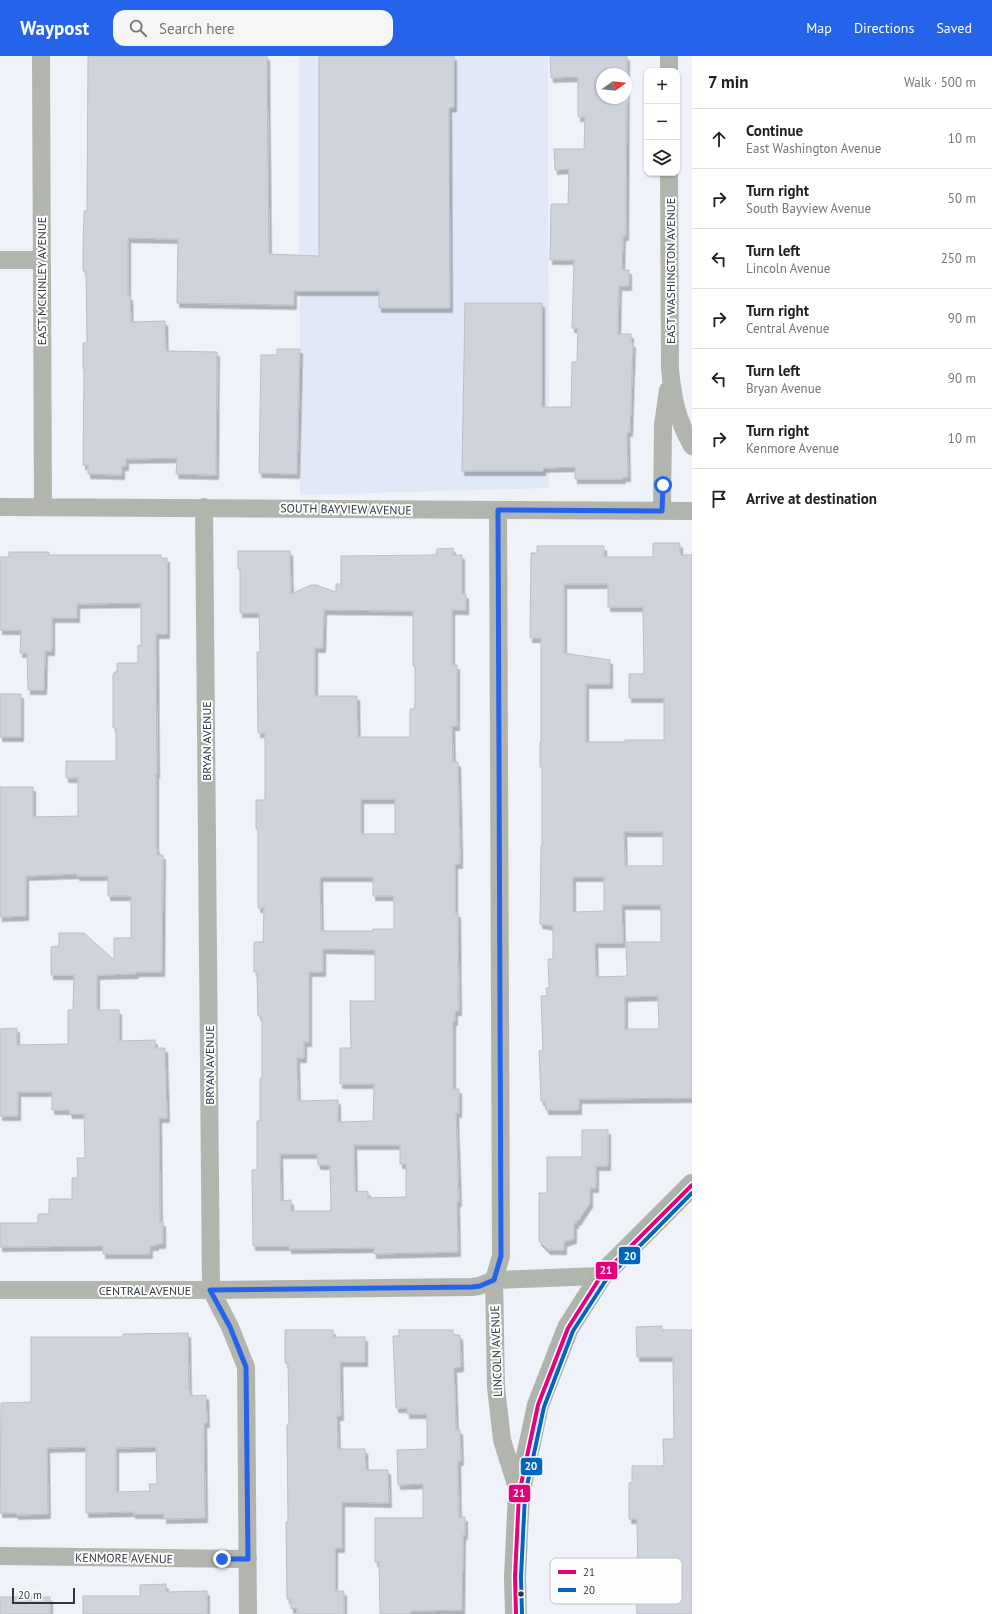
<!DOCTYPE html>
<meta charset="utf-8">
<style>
:root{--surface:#fff;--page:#f6f6f6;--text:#202124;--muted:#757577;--line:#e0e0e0;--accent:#2563eb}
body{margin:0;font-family:"PT Sans",sans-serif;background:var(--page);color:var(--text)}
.controls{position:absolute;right:12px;top:12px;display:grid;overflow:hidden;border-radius:8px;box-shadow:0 1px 3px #0004}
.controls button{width:36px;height:36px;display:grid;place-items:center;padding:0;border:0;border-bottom:1px solid var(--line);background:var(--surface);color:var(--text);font:20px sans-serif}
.compass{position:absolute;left:596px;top:12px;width:36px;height:36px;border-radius:50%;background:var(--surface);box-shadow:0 1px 3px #0004;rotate:75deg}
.scale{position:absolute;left:12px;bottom:10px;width:63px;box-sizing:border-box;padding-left:4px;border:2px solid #313641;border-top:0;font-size:11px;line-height:14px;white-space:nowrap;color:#313641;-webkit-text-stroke:3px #fefefe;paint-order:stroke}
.stop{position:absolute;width:12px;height:12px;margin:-9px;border:3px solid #2563eb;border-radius:50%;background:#fff}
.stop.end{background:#2563eb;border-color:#fff;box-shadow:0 1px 4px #0008}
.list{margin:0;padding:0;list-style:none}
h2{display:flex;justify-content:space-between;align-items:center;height:52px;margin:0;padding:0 16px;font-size:17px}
h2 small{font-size:13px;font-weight:400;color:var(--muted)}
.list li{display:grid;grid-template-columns:26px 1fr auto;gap:12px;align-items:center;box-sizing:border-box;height:60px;padding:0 16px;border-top:1px solid var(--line)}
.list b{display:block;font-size:15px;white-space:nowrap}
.list p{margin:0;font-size:13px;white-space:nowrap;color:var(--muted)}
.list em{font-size:13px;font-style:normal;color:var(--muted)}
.icon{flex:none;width:22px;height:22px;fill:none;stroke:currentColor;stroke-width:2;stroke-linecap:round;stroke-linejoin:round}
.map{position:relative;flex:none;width:692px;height:1558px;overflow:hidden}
header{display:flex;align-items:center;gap:24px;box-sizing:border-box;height:56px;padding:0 20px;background:var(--accent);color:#fff}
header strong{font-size:19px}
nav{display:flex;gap:22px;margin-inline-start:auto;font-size:14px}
.search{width:280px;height:36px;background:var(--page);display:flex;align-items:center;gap:10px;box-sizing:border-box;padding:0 14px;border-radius:12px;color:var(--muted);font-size:15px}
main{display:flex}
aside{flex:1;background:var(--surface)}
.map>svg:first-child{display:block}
</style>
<header>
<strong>Waypost</strong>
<div class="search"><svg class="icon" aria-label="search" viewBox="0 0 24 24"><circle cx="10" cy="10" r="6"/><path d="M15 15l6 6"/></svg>Search here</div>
<nav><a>Map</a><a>Directions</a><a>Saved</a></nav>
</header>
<main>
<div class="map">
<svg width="692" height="1558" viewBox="0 0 692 1558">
<defs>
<filter id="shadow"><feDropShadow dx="2.5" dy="4.5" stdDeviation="0" flood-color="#0004"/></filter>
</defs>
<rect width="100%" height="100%" fill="#eff2f9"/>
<!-- built -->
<path fill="#e1e8f7" d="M299 0H548L549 432 300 439Z"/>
<!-- building -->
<path fill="#cfd3db" stroke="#bbbfc7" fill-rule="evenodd" filter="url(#shadow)" d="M88 0H267L269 198 319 200V0H454V51L449 52 450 252H379V235H294V249L177 247 178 183 128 182V240H130L131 266 165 265 166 295 217 296 216 419 176 418 177 402 126 403V410H122V419L88 418V409H83L84 313H83V287H87L86 215H83V192L84 155H87Z
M550 0H627L626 180H623L622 214H629V230H619L618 278H631V287H633L630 376H627L628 421H623V423H575V411L543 412V415H462L465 247H542V351H571L572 306H577L578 272H572L574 204H550L551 148H568L569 113 555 114 554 93H584L585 61H578V21L551 22ZM602 18H626V42H602Z
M277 293H300L297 418 259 417 261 299H277Z
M653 487H680V499H692V1042L579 1043V1054H546L545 1045H541L539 995 543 994 541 940H547L546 932H549L548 903H553V870L540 868 541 790H542V711H540V686H541V582H530L531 497H537V490H604V501H653ZM564 528H608V551H643L644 618H629V642H664V684H625V686H586V628H610V604L564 597ZM624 776H663V810H625ZM573 821H604V855L573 856ZM622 849H661V886H626L627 920 596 921 595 887H623ZM658 940 659 973H625V941Z
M453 492V499H462V538H466V554H452V609H457V670H452L453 706H458L460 791V808H455V857H458L459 955H455V965H453V1033H459V1057H456L459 1146H457L458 1196 374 1198V1192L289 1193V1190H253L252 1114H257V1065H260V1022H262V960H258L257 916H254V886H263L264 852H258V773H256V744H265V677H258L257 596H260L259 557H240V514L238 513V495H290L291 538 311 529H316L336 536V528H341V500L436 499 437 493ZM324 554 413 555V610H415V647L414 653H410V681H358L357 640H315V592H323ZM361 743H395V778H361ZM320 821H373V840H394V873H373V875H321ZM323 893 375 894V945H350L351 992H340V1028H374L373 1065 338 1066V1044L298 1045 297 1002H304V986H309V916H323ZM354 1089H400V1108H406V1141L368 1142V1135L355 1136ZM280 1098H317L318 1109H330L331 1155H291V1144L281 1145Z
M9 496H49V499H161V502H167V578H156L157 718H156V792H157V799H163L162 916H136V918L97 919V954H119V985L155 984V992H165L167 1062H159L160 1166H163V1188H156V1190H150V1198H103V1190L0 1191V1167H38V1158H49V1143H72V1122H78L77 1102H85L84 1058H70L69 1054H52V1036H18V1060H0V973L17 972V989L68 988V954H73L74 919H51V891L59 890V877H84L114 904V882H131V840H108V820H77V818L26 820V860L0 861V731H33V761L78 760V722H66V705H116V672H113V619H114V616H117V607H138V589L141 590V547L77 548V562H52V595H45L44 634H28L27 597H20L21 574H0V501H9Z
M0 638H21V681H0Z
M582 1074H608V1110H596V1132H590V1147L578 1165H576V1168H574V1183L564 1186V1194H548L539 1185V1137H547V1101H582Z
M662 1270V1274H692V1558H637L635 1524H638L637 1463H629V1427H632V1410H664L663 1383H674L673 1301H637L636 1271Z
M285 1274H333V1281H365V1306H340L341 1360H337L338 1393H365L366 1414H388L389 1447 342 1446V1492H335V1535H344V1558H297V1552L291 1553V1543H287L286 1466H288L287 1369H289L288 1307H285Z
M399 1274H453V1279H460L461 1311 454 1312 456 1374H460L461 1405H458L459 1461H465V1479H463L462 1554 410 1555V1558H380L379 1506H375V1462H423V1428L398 1429 397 1394 427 1393V1358H407V1352H396L393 1280H399Z
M188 1277 189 1334H190V1340L206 1339 207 1367H204L205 1462 164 1463V1458H133V1456L86 1457V1391L47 1392 48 1458 16 1459V1457H0L1 1347 31 1346V1281H123V1278ZM156 1391 157 1428H149L150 1435 116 1436V1392Z
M166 1528V1536L207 1535V1558H83V1540H140V1529Z
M0 1541H50V1558H0Z"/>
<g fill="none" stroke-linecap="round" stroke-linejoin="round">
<!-- minor -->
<path stroke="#b2b5ad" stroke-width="18" d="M41 0 43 450
M669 0V15
M669 117 670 313C673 344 677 363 692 390
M0 204H41
M0 451 692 455
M204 451 211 1234 230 1271 246 1311 248 1558
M498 454 501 1200 494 1224 496 1331 502 1384 519 1438
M662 455 663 369 668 334
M0 1234H211L472 1231 479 1230 494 1224 601 1220
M0 1500 248 1503"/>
<!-- secondary -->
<path stroke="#b0b3ad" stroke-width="22" d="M516 1558 515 1521 519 1438 538 1349 568 1272 601 1220 692 1129"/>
<!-- bus-1 casing -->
<g stroke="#fefefe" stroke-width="7">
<path id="bus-1" d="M516 1558 515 1521 519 1438 538 1349 568 1272 601 1220 692 1129"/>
</g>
<!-- bus-2 casing -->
<g stroke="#fefefe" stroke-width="7">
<path id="bus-2" d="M522 1558 521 1521 525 1439 544 1351 573 1275 606 1224 692 1137"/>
</g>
<!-- bus-1 -->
<use href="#bus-1" stroke="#e5007d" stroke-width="4"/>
<!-- bus-2 -->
<use href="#bus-2" stroke="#0065bd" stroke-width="4"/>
</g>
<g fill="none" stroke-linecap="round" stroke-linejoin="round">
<!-- route -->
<path stroke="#2563eb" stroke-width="5" d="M222 1503H248L246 1311 230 1271 210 1234 472 1231 480 1230 494 1224 501 1200 498 454 662 455 663 429"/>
</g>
<!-- markers -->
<circle fill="#313641" stroke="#fefefe" stroke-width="1.5" cx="521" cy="1538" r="3.5"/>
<g text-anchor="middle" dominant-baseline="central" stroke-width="4" stroke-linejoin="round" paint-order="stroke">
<!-- street labels -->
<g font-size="12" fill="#313641" stroke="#fefefe">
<text transform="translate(670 215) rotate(-90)">EAST WASHINGTON AVENUE</text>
<text transform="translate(41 225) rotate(-90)">EAST MCKINLEY AVENUE</text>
<text transform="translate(346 453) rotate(1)">SOUTH BAYVIEW AVENUE</text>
<text transform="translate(206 685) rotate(-90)">BRYAN AVENUE</text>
<text transform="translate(209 1009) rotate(-90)">BRYAN AVENUE</text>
<text x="145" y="1234">CENTRAL AVENUE</text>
<text transform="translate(496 1295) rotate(-92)">LINCOLN AVENUE</text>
<text transform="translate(124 1502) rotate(1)">KENMORE AVENUE</text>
</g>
</g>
<!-- legend -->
<rect x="550" y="1502" width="132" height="46" rx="6" fill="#fefefe" stroke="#c0c2c5" stroke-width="1"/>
<rect x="558" y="1514" width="18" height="4" fill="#e5007d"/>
<rect x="558" y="1532" width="18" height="4" fill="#0065bd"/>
<g font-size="11" fill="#313641">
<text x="583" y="1520">21</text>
<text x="583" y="1538">20</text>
</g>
<g stroke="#fefefe" stroke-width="1.5">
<rect x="618" y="1190" width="23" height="19" rx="4" fill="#0065bd"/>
<rect x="595" y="1205" width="23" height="19" rx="4" fill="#e5007d"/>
<rect x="520" y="1401" width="23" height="19" rx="4" fill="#0065bd"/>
<rect x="508" y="1428" width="23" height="19" rx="4" fill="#e5007d"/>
</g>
<g font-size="11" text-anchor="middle" font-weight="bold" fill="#fff">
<text x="630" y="1204">20</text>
<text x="606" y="1218">21</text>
<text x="531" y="1414">20</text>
<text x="519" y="1441">21</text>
</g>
</svg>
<div class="controls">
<button>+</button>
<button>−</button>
<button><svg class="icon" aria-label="layers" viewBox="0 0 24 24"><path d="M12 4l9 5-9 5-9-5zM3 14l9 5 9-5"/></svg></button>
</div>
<svg class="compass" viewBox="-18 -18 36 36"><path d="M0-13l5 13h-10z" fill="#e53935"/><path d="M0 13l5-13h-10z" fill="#757577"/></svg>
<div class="scale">20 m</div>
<div class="stop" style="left:663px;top:429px"></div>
<div class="stop end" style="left:222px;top:1503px"></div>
</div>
<aside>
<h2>7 min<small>Walk · 500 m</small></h2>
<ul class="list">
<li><svg class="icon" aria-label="ahead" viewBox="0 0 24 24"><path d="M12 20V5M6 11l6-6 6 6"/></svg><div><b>Continue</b><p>East Washington Avenue</p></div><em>10 m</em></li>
<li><svg class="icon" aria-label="right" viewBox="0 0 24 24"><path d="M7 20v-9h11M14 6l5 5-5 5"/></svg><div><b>Turn right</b><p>South Bayview Avenue</p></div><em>50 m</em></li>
<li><svg class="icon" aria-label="left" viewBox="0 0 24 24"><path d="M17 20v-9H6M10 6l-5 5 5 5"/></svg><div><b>Turn left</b><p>Lincoln Avenue</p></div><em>250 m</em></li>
<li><svg class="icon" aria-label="right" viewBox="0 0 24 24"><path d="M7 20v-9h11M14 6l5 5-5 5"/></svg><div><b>Turn right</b><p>Central Avenue</p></div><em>90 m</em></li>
<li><svg class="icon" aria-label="left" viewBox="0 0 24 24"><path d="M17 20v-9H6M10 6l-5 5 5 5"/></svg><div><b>Turn left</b><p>Bryan Avenue</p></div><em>90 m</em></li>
<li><svg class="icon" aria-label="right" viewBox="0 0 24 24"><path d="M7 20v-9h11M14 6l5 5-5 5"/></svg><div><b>Turn right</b><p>Kenmore Avenue</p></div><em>10 m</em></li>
<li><svg class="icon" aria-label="arrive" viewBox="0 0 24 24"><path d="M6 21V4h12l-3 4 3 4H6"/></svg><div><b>Arrive at destination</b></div></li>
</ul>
</aside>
</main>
